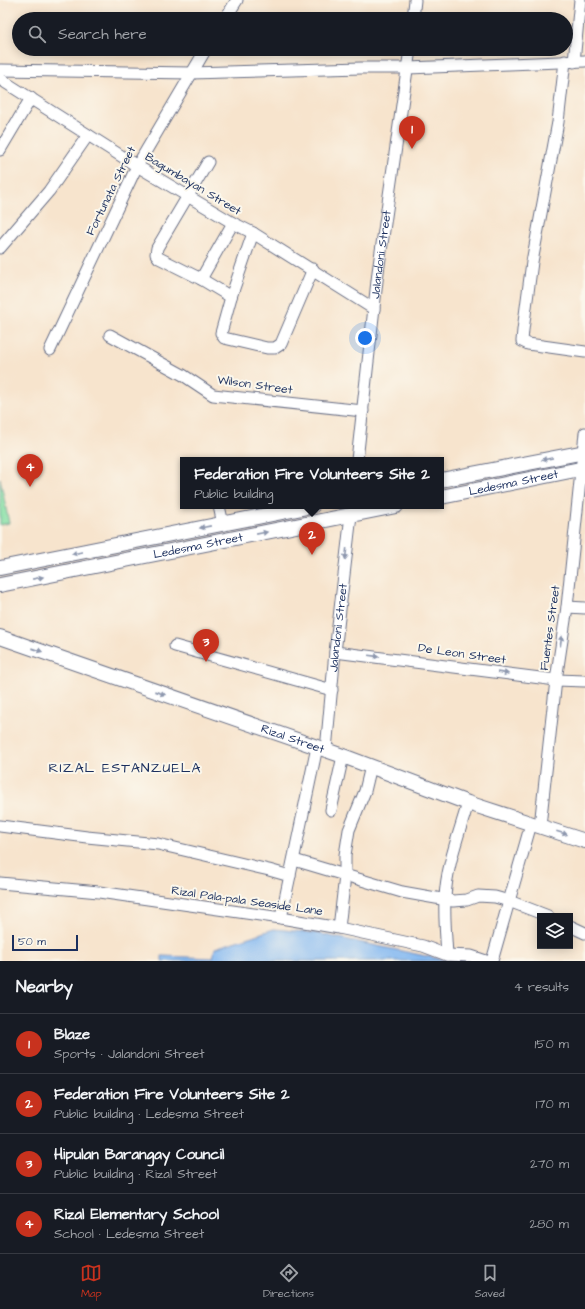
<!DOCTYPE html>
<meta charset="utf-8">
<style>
:root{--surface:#171b24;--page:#242831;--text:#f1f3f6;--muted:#9ea1a6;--line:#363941;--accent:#c8321e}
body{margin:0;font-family:"Architects Daughter",sans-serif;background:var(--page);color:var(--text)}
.controls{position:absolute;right:12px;bottom:12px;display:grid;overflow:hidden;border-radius:0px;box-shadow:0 2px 10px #0003}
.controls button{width:36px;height:36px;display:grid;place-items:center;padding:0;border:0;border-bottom:1px solid var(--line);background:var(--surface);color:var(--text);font:20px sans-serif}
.scale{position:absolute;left:12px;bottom:10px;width:66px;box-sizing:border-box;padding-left:4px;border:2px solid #1b2f5e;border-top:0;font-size:11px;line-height:14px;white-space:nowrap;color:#1b2f5e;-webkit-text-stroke:3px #fbf7ec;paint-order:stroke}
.you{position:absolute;left:365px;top:338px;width:14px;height:14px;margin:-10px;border:3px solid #fff;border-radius:50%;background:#1a73e8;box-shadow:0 0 0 6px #1a73e833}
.badge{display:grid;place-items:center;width:26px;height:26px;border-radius:50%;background:var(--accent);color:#fff;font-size:13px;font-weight:700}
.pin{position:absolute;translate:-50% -33px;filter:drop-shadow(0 1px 2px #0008)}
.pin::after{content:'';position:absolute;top:21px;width:14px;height:12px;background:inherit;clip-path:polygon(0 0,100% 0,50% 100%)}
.popup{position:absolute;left:180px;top:457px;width:264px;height:52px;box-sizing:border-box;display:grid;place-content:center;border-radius:0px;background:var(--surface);filter:drop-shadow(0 1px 3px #0005);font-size:13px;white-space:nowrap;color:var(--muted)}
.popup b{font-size:15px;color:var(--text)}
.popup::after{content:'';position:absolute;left:50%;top:100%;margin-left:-8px;border:8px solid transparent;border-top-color:var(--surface)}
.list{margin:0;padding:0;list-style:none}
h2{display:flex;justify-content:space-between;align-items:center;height:52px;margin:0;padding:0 16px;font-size:17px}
h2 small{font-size:13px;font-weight:400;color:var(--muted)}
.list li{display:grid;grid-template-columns:26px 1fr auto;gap:12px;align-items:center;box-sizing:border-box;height:60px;padding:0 16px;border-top:1px solid var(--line)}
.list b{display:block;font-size:15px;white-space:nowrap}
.list p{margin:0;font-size:13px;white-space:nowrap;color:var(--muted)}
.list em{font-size:13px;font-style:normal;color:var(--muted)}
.icon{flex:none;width:22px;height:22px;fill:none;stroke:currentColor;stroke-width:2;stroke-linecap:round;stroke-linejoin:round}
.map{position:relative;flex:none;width:585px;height:961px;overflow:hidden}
.search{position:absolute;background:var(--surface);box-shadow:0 2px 10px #0003;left:12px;right:12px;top:12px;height:44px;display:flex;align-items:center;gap:10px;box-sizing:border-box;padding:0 14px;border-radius:22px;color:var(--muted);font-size:15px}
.sheet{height:292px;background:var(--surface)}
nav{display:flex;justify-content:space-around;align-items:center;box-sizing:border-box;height:56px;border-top:1px solid var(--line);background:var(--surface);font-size:11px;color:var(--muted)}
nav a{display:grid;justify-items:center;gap:2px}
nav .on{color:var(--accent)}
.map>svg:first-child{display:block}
</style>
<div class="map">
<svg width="585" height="961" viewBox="0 0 585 961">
<rect width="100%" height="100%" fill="#fbf7ec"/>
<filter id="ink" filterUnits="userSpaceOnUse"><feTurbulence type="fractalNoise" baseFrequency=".025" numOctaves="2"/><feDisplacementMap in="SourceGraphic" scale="8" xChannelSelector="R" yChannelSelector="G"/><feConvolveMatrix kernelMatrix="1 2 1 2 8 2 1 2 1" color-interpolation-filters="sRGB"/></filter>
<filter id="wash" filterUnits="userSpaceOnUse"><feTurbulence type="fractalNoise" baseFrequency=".012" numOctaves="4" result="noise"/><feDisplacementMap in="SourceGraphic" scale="16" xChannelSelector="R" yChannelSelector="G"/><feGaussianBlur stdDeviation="0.9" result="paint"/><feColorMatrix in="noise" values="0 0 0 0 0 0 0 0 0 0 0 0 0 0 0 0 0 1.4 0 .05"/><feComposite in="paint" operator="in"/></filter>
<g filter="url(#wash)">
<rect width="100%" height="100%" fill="#f7e4cd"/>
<!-- garden -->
<path fill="#85dfa4" stroke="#508781" d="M0 478 9 523 0 525Z"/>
<!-- water -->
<path fill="#83b8f1" stroke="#4f74a8" d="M274 929 315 933 450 961H162V956L213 958 215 948Z"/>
</g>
<g filter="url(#ink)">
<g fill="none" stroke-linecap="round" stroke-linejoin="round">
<!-- minor casing -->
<g stroke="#686e85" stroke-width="13">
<g id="minor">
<path d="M225 19 237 0"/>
<path d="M413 19 415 0"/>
<path d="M565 61 558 122 532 262 523 330 522 341 528 344 585 352"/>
<path d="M574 62 580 0"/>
<path d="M0 70 191 73 361 68H408L585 61"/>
<path d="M0 79 137 166 233 223 253 233 374 309"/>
<path d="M0 150 31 98"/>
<path d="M208 162 157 248 156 254 159 258 201 279 231 297"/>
<path d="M253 233 231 297 221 333 224 338 267 348H275L281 344 313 269"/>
<path d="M0 248 49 191 88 135"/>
<path d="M201 279 233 223"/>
<path d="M110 335 183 375 213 395 363 411"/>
<path d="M50 350 137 166 206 49"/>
<path id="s1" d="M357 460 378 272 410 49"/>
<path d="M219 506 223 524"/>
<path d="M567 607 585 608"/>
<path d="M175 646 332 690"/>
<path d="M335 652 556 680 585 681"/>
<path id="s2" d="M326 750 335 652 351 515"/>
<path d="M331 810 343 756"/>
<path d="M0 826 87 837 158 844 269 870 290 876"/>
<path d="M540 826 556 680 567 607 585 433"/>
<path d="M294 860 402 892 453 901 467 900 478 896 495 897 509 901 548 916"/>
<path d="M0 883 99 892 281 918 339 928 423 946 447 955 471 956 486 961"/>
<path d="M281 918 317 747"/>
<path d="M570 926 585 933"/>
<path d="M339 928 345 876V855L349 830 365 791 371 766"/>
<path d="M447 955C446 937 444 918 445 899 446 867 459 834 468 803"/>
<path d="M492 961 531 824"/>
</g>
</g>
<!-- major casing -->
<g stroke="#686e85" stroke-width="16">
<g id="major">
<path d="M441 480 585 452"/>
<path id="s3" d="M441 497 585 468"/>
<path d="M0 568 312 506"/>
<path id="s4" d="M0 585 396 506"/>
<path id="s5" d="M0 637 343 756 468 803 585 841"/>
</g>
</g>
<!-- minor -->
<use href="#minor" stroke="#fff" stroke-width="11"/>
<!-- major -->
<use href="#major" stroke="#fff" stroke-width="14"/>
</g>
<!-- one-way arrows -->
<defs><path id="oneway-solid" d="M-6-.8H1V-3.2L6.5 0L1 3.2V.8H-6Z"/></defs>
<g fill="#8d97ae">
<use href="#oneway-solid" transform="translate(547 459) rotate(169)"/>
<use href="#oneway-solid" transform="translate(205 527) rotate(169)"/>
<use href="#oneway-solid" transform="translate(262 533) rotate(-11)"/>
<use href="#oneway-solid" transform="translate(77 553) rotate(169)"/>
<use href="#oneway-solid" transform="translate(346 554) rotate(97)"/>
<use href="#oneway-solid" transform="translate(38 578) rotate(-11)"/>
<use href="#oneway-solid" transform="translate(561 641) rotate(-82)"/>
<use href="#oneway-solid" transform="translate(37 650) rotate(19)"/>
<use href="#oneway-solid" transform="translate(374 656) rotate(7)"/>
<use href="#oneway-solid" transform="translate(503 673) rotate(8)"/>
<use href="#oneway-solid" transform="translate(160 693) rotate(19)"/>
<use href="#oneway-solid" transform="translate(562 833) rotate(18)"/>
</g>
</g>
<g text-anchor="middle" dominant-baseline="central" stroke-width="4" stroke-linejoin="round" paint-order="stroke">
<!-- street labels -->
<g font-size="12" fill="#1b2f5e" stroke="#fbf7ec">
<text transform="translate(193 184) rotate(31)">Bagumbayan Street</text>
<text transform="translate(111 191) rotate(-64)">Fortunata Street</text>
<text stroke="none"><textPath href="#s1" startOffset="207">Jalandoni Street</textPath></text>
<text transform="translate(255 385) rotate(8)">Wilson Street</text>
<text stroke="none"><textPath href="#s3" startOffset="74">Ledesma Street</textPath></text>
<text stroke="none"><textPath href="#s4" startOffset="202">Ledesma Street</textPath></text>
<text stroke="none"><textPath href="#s2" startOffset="123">Jalandoni Street</textPath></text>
<text transform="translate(550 628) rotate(-82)">Fuentes Street</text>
<text transform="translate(462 654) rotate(8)">De Leon Street</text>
<text stroke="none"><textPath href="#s5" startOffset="310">Rizal Street</textPath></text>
<text transform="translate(247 901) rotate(8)">Rizal Pala-pala Seaside Lane</text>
</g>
<!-- quarter labels -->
<g font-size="14" letter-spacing="1" fill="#1b2f5e" stroke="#fbf7ec">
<text x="125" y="768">RIZAL ESTANZUELA</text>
</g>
</g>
</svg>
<div class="controls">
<button><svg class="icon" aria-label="layers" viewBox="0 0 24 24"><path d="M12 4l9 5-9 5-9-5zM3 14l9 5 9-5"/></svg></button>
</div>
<div class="scale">50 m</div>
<div class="you"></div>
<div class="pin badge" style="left:412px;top:149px">1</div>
<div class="pin badge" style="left:312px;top:555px">2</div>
<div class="popup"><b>Federation Fire Volunteers Site 2</b>Public building</div>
<div class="pin badge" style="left:206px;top:662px">3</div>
<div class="pin badge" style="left:30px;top:487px">4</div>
<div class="search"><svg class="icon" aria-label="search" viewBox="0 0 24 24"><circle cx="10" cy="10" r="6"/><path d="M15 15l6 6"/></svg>Search here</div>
</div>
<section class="sheet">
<h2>Nearby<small>4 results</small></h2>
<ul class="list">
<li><span class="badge">1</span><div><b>Blaze</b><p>Sports · Jalandoni Street</p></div><em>150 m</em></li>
<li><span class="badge">2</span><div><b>Federation Fire Volunteers Site 2</b><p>Public building · Ledesma Street</p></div><em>170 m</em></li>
<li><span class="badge">3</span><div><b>Hipulan Barangay Council</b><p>Public building · Rizal Street</p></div><em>270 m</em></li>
<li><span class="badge">4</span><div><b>Rizal Elementary School</b><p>School · Ledesma Street</p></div><em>280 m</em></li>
</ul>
</section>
<nav>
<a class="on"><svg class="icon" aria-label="map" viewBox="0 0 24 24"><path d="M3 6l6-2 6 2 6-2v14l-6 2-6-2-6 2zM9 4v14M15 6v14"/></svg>Map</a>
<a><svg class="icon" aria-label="directions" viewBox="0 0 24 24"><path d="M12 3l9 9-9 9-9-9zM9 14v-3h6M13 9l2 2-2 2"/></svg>Directions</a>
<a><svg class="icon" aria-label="saved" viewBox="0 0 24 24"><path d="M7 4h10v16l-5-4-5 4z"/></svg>Saved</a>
</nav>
